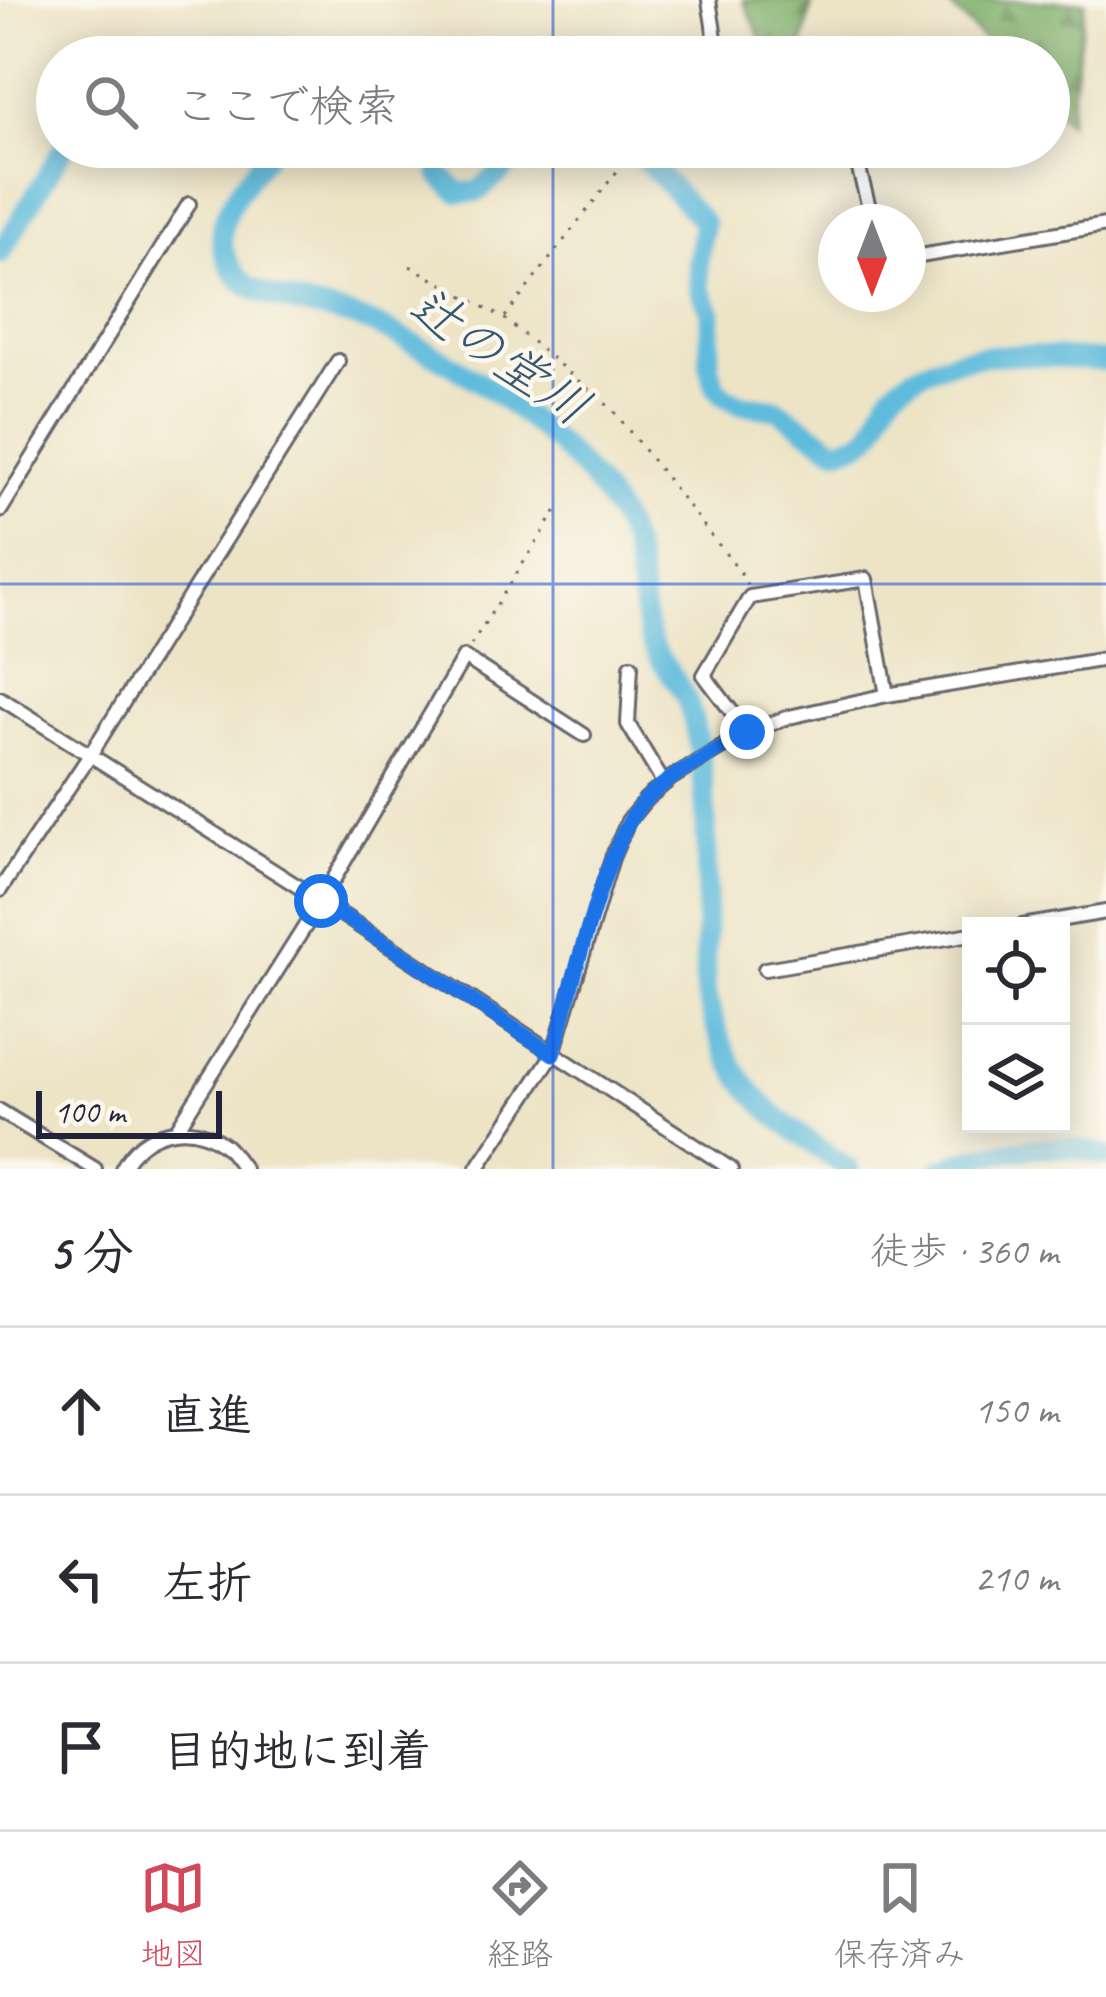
<!DOCTYPE html>
<html lang="ja">
<meta charset="utf-8">
<style>
:root{--surface:#fff;--page:#f7f7f7;--text:#2b2b33;--muted:#7c7c81;--line:#e1e1e2;--accent:#d1495b}
body{margin:0;font-family:Caveat,"Klee One",sans-serif;background:var(--page);color:var(--text)}
.controls{position:absolute;right:36px;bottom:36px;display:grid;overflow:hidden;border-radius:0px;box-shadow:0 6px 30px #0003}
.controls button{width:108px;height:108px;display:grid;place-items:center;padding:0;border:0;border-bottom:3px solid var(--line);background:var(--surface);color:var(--text);font:60px sans-serif}
.compass{position:absolute;left:818px;top:204px;width:108px;height:108px;border-radius:50%;background:var(--surface);box-shadow:0 6px 30px #0003;rotate:180deg}
.scale{position:absolute;left:36px;bottom:30px;width:186px;box-sizing:border-box;padding-left:12px;border:6px solid #22223b;border-top:0;font-size:33px;line-height:42px;white-space:nowrap;color:#22223b;-webkit-text-stroke:9px #fbf7ec;paint-order:stroke}
.stop{position:absolute;width:36px;height:36px;margin:-27px;border:9px solid #1a73e8;border-radius:50%;background:#fff}
.stop.end{background:#1a73e8;border-color:#fff;box-shadow:0 3px 12px #0008}
.list{margin:0;padding:0;list-style:none}
h2{display:flex;justify-content:space-between;align-items:center;height:156px;margin:0;padding:0 48px;font-size:51px}
h2 small{font-size:39px;font-weight:400;color:var(--muted)}
.list li{display:grid;grid-template-columns:78px 1fr auto;gap:36px;align-items:center;box-sizing:border-box;height:168px;padding:0 48px;border-top:3px solid var(--line)}
.list b{display:block;font-size:45px;white-space:nowrap}
.list em{font-size:39px;font-style:normal;color:var(--muted)}
.icon{flex:none;width:66px;height:66px;fill:none;stroke:currentColor;stroke-width:2;stroke-linecap:round;stroke-linejoin:round}
.map{position:relative;flex:none;width:1106px;height:1169px;overflow:hidden}
.search{position:absolute;background:var(--surface);box-shadow:0 6px 30px #0003;left:36px;right:36px;top:36px;height:132px;display:flex;align-items:center;gap:30px;box-sizing:border-box;padding:0 42px;border-radius:66px;color:var(--muted);font-size:45px}
.sheet{height:660px;background:var(--surface)}
nav{display:flex;justify-content:space-around;align-items:center;box-sizing:border-box;height:168px;border-top:3px solid var(--line);background:var(--surface);font-size:33px;color:var(--muted)}
nav a{display:grid;justify-items:center;gap:6px}
nav .on{color:var(--accent)}
.map>svg:first-child{display:block}
</style>
<div class="map">
<svg width="1106" height="1169" viewBox="0 0 1106 1169">
<defs>
<pattern id="forest-firs" width="22" height="20" patternUnits="userSpaceOnUse" patternTransform="scale(3)"><rect width="22" height="20" fill="#7eaf69"/><path d="M5 1l3.5 6h-7zM16 11l3.5 6h-7z" fill="#678e58"/></pattern>
</defs>
<rect width="100%" height="100%" fill="#fbf7ec"/>
<filter id="ink" filterUnits="userSpaceOnUse"><feTurbulence type="fractalNoise" baseFrequency=".00833" numOctaves="2"/><feDisplacementMap in="SourceGraphic" scale="24" xChannelSelector="R" yChannelSelector="G"/><feConvolveMatrix kernelMatrix="1 2 1 2 8 2 1 2 1" color-interpolation-filters="sRGB"/></filter>
<filter id="wash" filterUnits="userSpaceOnUse"><feTurbulence type="fractalNoise" baseFrequency=".004" numOctaves="4" result="noise"/><feDisplacementMap in="SourceGraphic" scale="48" xChannelSelector="R" yChannelSelector="G"/><feGaussianBlur stdDeviation="2.7" result="paint"/><feColorMatrix in="noise" values="0 0 0 0 0 0 0 0 0 0 0 0 0 0 0 0 0 1.4 0 .05"/><feComposite in="paint" operator="in"/></filter>
<g filter="url(#wash)">
<rect width="100%" height="100%" fill="#ede4c6"/>
<!-- forest -->
<path fill="url(#forest-firs)" stroke="#506852" stroke-width="3" d="M743 0H813L800 57H770Z
M944 0 1085 2 1068 122 1049 103V57H1001Z"/>
<g fill="none" stroke-linecap="round" stroke-linejoin="round">
<!-- river -->
<path stroke="#5ebbdc" stroke-width="21" d="M137 57C175 44 269 39 305 57
M271 147C245 187 198 225 236 274 258 303 328 308 362 320 382 326 401 338 420 347 490 382 602 466 630 541 642 573 640 607 650 639 659 665 683 683 690 709 714 789 705 906 705 990 729 1090 768 1114 849 1169
M440 147V175L458 192H477L516 160 563 147
M628 147 639 153 704 223 698 261 700 289 711 312 709 365 715 385 724 396 740 404 777 409 835 448C893 442 869 404 904 382 966 341 1037 358 1106 361
M0 254 64 147
M941 1169C990 1150 1056 1139 1106 1156"/>
</g>
</g>
<g filter="url(#ink)">
<g fill="none" stroke-linecap="round" stroke-linejoin="round">
<!-- minor casing -->
<g stroke="#69666c" stroke-width="18">
<path id="minor" d="M709 0 718 57
M853 147 873 222
M908 258 1106 225
M0 511 189 204
M631 666 628 724 664 784
M0 698 321 901 731 1169
M747 732 704 675 750 597 866 579 887 695
M0 890 90 755 338 361
M1022 926 1106 912
M765 969 971 934
M0 1111 95 1169
M177 1129 321 901 464 657 584 735
M122 1169C142 1130 189 1118 224 1145 232 1151 238 1162 244 1169
M477 1169 553 1054 612 858 628 821 646 799 671 778 747 732 789 717 887 695 1106 659"/>
</g>
<!-- path -->
<path stroke="#69666c" stroke-width="3" stroke-dasharray="3 9" stroke-linecap="butt" d="M410 266 504 318 612 409 744 577 747 586
M505 317 621 166
M471 645 559 507"/>
<!-- minor -->
<use href="#minor" stroke="#fff" stroke-width="12"/>
</g>
</g>
<g fill="none" stroke-linecap="round" stroke-linejoin="round" filter="url(#ink)">
<!-- route -->
<path stroke="#1a73e8" stroke-width="15" d="M321 901 553 1054C571 993 604 842 645 800 674 770 714 756 747 732"/>
</g>
<!-- grid -->
<path fill="none" stroke="#1d4ed8" stroke-width="3" stroke-opacity="0.55" d="M553 0V57M553 147V1169M0 584H1106"/>
<g text-anchor="middle" dominant-baseline="central" stroke-width="9" stroke-linejoin="round" paint-order="stroke">
<!-- water labels -->
<g font-size="51" font-style="italic" fill="#375873" stroke="#fbf7ec">
<text transform="translate(500 356) rotate(34)">辻の堂川</text>
</g>
</g>
</svg>
<div class="controls">
<button><svg class="icon" aria-label="locate" viewBox="0 0 24 24"><circle cx="12" cy="12" r="6"/><path d="M12 2v4M12 18v4M2 12h4M18 12h4"/></svg></button>
<button><svg class="icon" aria-label="layers" viewBox="0 0 24 24"><path d="M12 4l9 5-9 5-9-5zM3 14l9 5 9-5"/></svg></button>
</div>
<svg class="compass" viewBox="-18 -18 36 36"><path d="M0-13l5 13h-10z" fill="#e53935"/><path d="M0 13l5-13h-10z" fill="#7c7c81"/></svg>
<div class="scale">100 m</div>
<div class="stop" style="left:321px;top:901px"></div>
<div class="stop end" style="left:747px;top:732px"></div>
<div class="search"><svg class="icon" aria-label="search" viewBox="0 0 24 24"><circle cx="10" cy="10" r="6"/><path d="M15 15l6 6"/></svg>ここで検索</div>
</div>
<section class="sheet">
<h2>5 分<small>徒歩 · 360 m</small></h2>
<ul class="list">
<li><svg class="icon" aria-label="ahead" viewBox="0 0 24 24"><path d="M12 20V5M6 11l6-6 6 6"/></svg><div><b>直進</b></div><em>150 m</em></li>
<li><svg class="icon" aria-label="left" viewBox="0 0 24 24"><path d="M17 20v-9H6M10 6l-5 5 5 5"/></svg><div><b>左折</b></div><em>210 m</em></li>
<li><svg class="icon" aria-label="arrive" viewBox="0 0 24 24"><path d="M6 21V4h12l-3 4 3 4H6"/></svg><div><b>目的地に到着</b></div></li>
</ul>
</section>
<nav>
<a class="on"><svg class="icon" aria-label="map" viewBox="0 0 24 24"><path d="M3 6l6-2 6 2 6-2v14l-6 2-6-2-6 2zM9 4v14M15 6v14"/></svg>地図</a>
<a><svg class="icon" aria-label="directions" viewBox="0 0 24 24"><path d="M12 3l9 9-9 9-9-9zM9 14v-3h6M13 9l2 2-2 2"/></svg>経路</a>
<a><svg class="icon" aria-label="saved" viewBox="0 0 24 24"><path d="M7 4h10v16l-5-4-5 4z"/></svg>保存済み</a>
</nav>
